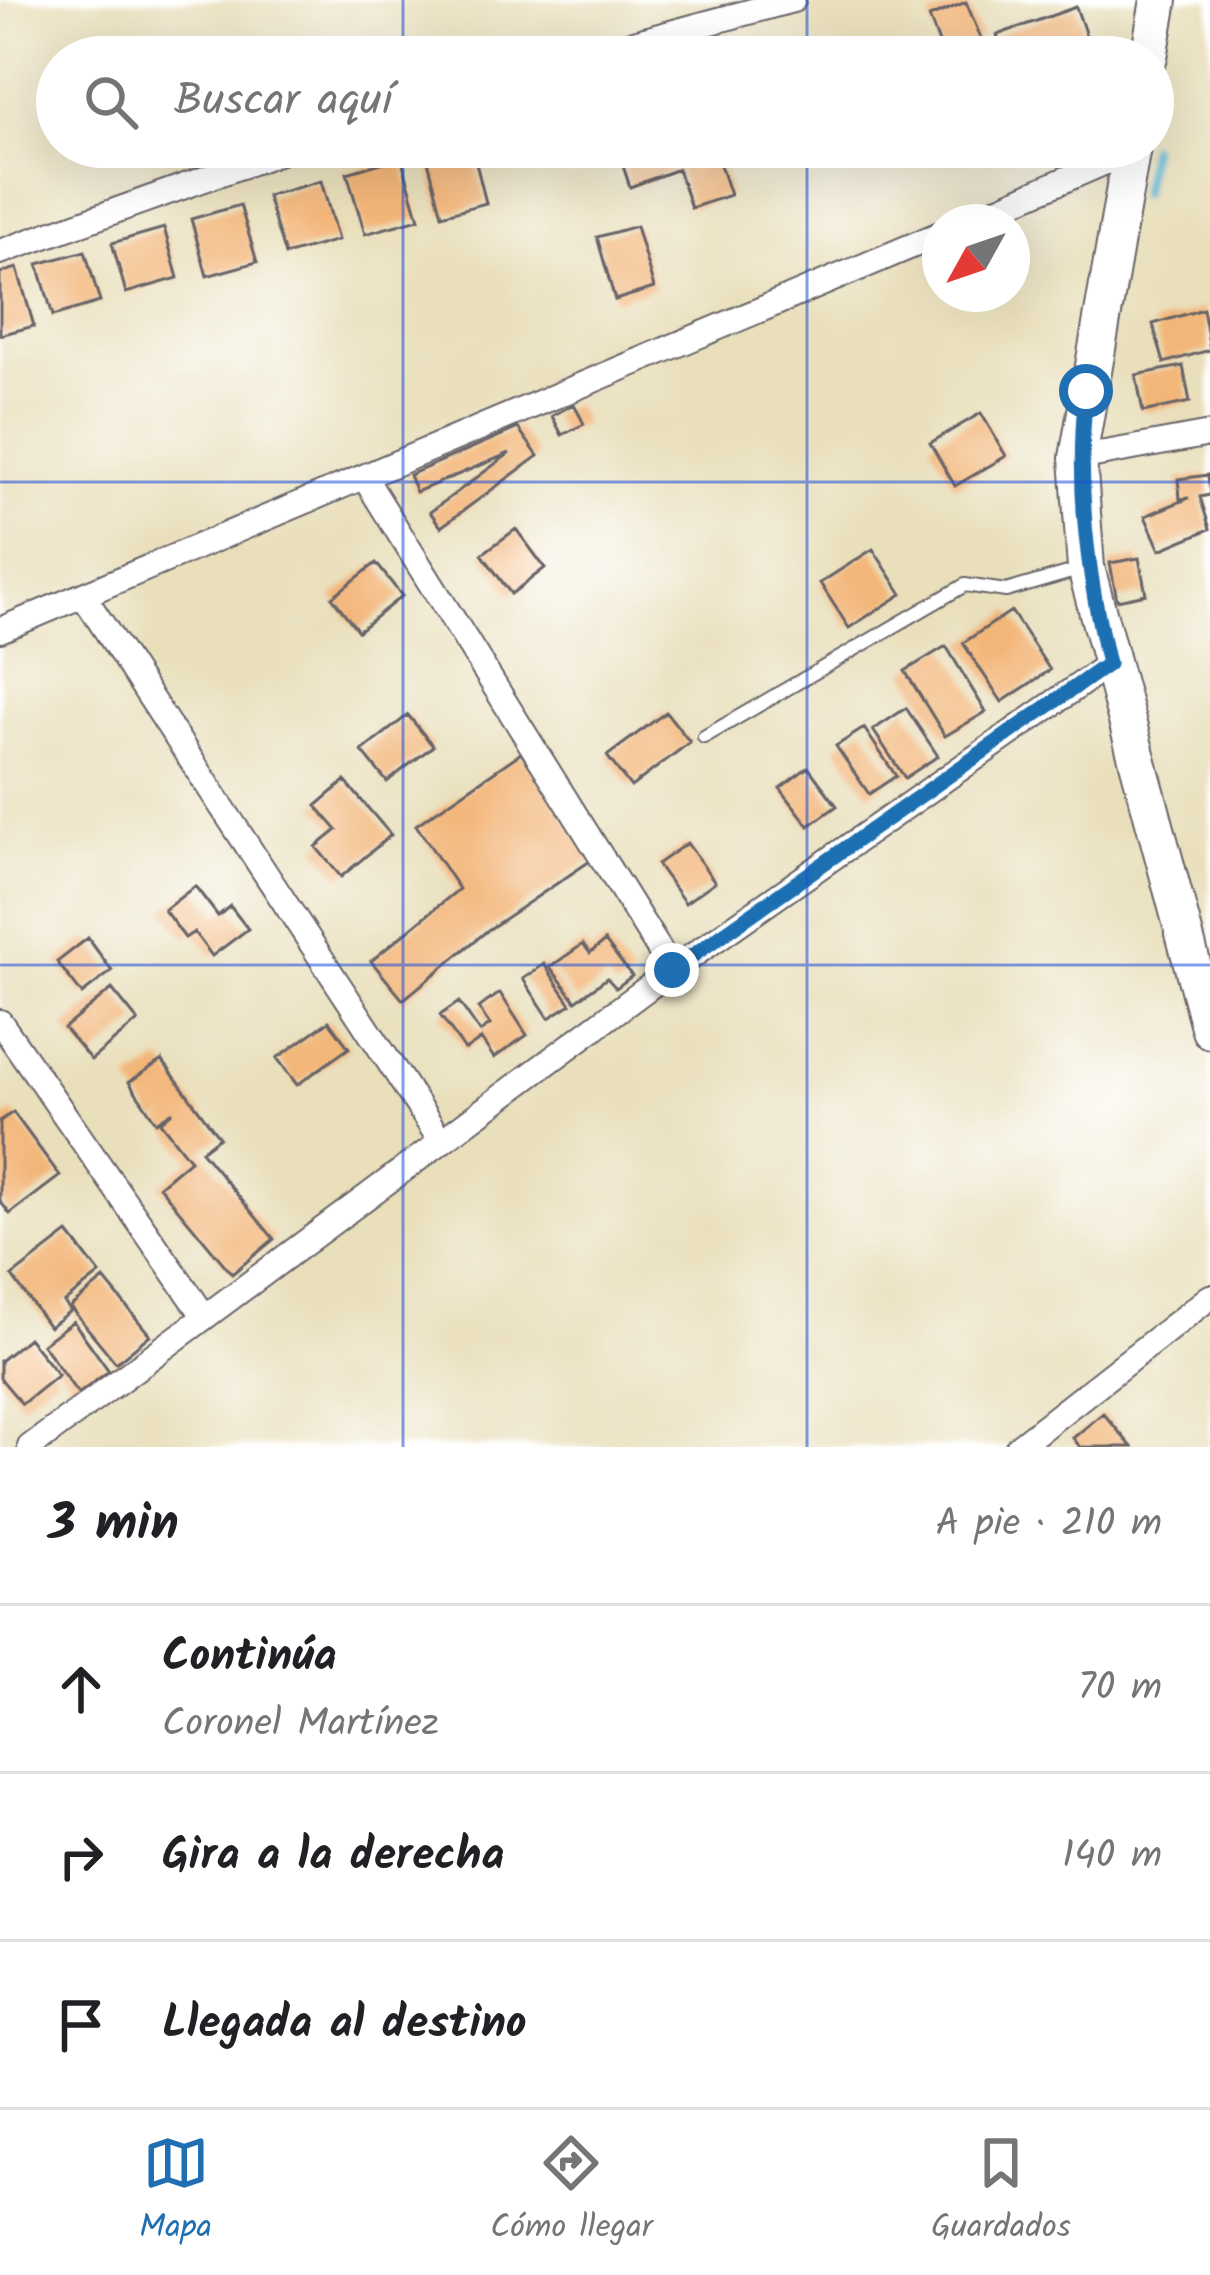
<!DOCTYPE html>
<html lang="es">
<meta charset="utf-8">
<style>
:root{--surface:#fff;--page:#f6f6f6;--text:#202124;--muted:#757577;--line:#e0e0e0;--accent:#1f6fb2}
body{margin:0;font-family:Kalam,sans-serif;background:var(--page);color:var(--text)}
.compass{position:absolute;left:922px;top:204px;width:108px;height:108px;border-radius:50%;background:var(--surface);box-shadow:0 12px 48px #0002;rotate:230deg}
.stop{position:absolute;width:36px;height:36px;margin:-27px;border:9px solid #1f6fb2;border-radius:50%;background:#fff}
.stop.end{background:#1f6fb2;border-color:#fff;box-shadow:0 3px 12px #0008}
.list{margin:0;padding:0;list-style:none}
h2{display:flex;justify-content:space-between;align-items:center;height:156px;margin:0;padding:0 48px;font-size:51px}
h2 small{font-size:39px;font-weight:400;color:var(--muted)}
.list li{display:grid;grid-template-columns:78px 1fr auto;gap:36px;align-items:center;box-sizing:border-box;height:168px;padding:0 48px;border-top:3px solid var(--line)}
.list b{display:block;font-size:45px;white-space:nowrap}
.list p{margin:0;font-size:39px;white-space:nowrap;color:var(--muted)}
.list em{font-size:39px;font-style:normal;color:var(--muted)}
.icon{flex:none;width:66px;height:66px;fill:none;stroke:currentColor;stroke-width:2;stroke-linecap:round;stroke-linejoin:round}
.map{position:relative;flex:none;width:1210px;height:1447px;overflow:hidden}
.search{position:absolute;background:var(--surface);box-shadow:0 12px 48px #0002;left:36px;right:36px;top:36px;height:132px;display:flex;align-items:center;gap:30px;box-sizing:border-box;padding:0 42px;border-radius:66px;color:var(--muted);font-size:45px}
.sheet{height:660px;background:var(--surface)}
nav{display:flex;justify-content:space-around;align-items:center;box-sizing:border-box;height:168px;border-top:3px solid var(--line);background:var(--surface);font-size:33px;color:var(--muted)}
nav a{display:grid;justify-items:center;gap:6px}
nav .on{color:var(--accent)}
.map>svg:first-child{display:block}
</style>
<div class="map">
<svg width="1210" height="1447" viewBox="0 0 1210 1447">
<rect width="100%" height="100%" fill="#fff"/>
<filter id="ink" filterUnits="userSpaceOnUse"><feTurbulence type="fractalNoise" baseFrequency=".00833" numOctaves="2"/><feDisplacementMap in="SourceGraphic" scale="24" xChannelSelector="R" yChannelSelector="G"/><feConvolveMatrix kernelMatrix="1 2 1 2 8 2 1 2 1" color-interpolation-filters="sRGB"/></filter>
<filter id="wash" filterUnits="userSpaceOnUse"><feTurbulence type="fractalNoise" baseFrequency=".004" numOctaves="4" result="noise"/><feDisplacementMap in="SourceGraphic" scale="48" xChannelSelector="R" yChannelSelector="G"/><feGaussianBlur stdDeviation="2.7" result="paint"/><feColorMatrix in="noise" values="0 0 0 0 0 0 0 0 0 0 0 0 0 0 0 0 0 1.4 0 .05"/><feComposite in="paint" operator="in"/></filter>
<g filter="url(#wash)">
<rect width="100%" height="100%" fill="#e9dfbb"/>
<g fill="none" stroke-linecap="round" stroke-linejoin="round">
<!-- stream -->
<path stroke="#57bad6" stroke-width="8" d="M1142 194 1150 147"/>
</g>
<g id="blocks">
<!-- building -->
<path fill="#f3b679" d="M966 2 981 38 943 53 929 17Z
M1076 7 1090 47 1061 57H1004L997 35Z
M472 147 486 203 442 215 427 157Z
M674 147H714L730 195 691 208 678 169 630 187 623 166Z
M401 157 419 219 365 234 347 173Z
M321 181 338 240 285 255 267 196Z
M240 205 257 262 207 276 191 219Z
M636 226 654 288 615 300 597 237Z
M164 228 178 278 126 293 112 243Z
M85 251 100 302 53 316 38 264Z
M17 268 34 326 0 335V273Z
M1203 309 1210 350 1164 363 1153 324Z
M1183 366 1190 402 1143 412 1136 375Z
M574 404 584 424 562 435 552 416Z
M981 413 1006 456 955 486 930 443Z
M518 428 538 456 441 527 430 512 510 453 416 492 409 475Z
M1208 475 1210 495 1200 497 1210 529 1160 550 1145 516 1189 498 1180 499 1178 479Z
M516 529 545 568 511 594 482 554Z
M873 549 902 594 849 628 820 583Z
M1139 558 1146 594 1117 600 1110 563Z
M376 563 402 596 358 631 332 597Z
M1011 611 1050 670 1002 702 963 643Z
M946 646 986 712 945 736 905 671Z
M906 708 938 756 905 778 873 730Z
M666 712 690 742 631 787 607 756Z
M408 715 433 746 387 782 362 751Z
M864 728 896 776 869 794 836 746Z
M521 753 593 859 488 930 403 1000 371 961 459 889 416 825Z
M808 767 837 806 809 826 780 788Z
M345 781 391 835 341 877 316 847 337 830 316 806Z
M687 843 715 882 685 903 657 864Z
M195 886 218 916 230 906 248 929 212 956 194 932 185 938 164 910Z
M88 938 112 971 82 994 57 962Z
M605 941 632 976 616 988 607 978 576 1001 550 967 583 944 590 953Z
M544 964 571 1004 549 1018 523 979Z
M112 989 138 1021 91 1060 64 1028Z
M500 993 527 1035 494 1058 481 1039 465 1050 440 1015 459 1002 480 1032 490 1025 478 1008Z
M329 1021 349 1048 297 1085 277 1058Z
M162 1060 219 1137 201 1151 274 1239 232 1274 159 1186 190 1160 160 1122 173 1111 156 1122 129 1082Z
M13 1112 60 1176 10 1214 0 1201V1121Z
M68 1233 100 1274 64 1302 70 1311 49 1327 12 1276Z
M104 1279 150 1335 116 1363 70 1307Z
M73 1321 109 1371 78 1394 42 1344Z
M28 1338 58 1375 22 1404 0 1378V1361Z
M1103 1413 1126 1440 1132 1447H1080L1073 1438Z"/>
</g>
</g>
<g filter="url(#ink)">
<use href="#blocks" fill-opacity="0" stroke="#686468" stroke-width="3"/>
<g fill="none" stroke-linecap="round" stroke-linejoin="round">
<!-- service casing -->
<g stroke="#686468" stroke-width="16">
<path id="service" d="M704 737 965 585 1006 591 1085 568"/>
</g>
<!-- minor casing -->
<g stroke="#686468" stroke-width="28">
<path id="minor" d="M581 57 793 0
M967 222 1131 151
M0 252 294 147
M1078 458 1210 434
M366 480 672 970
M83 595 441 1141
M0 630 940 234
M0 1022 205 1317
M30 1447 672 970 1108 665
M1018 1447 1210 1297"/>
</g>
<!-- secondary casing -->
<g stroke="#686468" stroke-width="40">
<path id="secondary" d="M1149 57 1159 0
M1132 147 1078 458 1086 568 1210 1030"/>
</g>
<!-- service -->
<use href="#service" stroke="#fff" stroke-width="12"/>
<!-- minor -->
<use href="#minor" stroke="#fff" stroke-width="24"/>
<!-- secondary -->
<use href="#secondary" stroke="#fff" stroke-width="36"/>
</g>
</g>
<g fill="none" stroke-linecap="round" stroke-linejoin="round" filter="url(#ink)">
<!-- route -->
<path stroke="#1f6fb2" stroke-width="15" d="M672 970 1108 664C1087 571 1076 486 1086 391"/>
</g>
<!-- grid -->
<path fill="none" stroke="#1d4ed8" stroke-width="3" stroke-opacity="0.55" d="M403 0V57M807 0V57M403 147V1447M807 147V1447M0 482H1210M0 965H1210"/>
</svg>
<svg class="compass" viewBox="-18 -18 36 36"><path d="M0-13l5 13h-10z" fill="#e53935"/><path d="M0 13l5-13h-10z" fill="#757577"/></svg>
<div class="stop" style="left:1086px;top:391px"></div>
<div class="stop end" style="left:672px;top:970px"></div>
<div class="search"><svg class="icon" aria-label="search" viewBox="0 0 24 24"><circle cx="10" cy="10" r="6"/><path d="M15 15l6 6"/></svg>Buscar aquí</div>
</div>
<section class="sheet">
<h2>3 min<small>A pie · 210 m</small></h2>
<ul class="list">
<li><svg class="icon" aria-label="ahead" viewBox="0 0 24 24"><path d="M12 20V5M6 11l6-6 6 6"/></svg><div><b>Continúa</b><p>Coronel Martínez</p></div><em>70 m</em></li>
<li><svg class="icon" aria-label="right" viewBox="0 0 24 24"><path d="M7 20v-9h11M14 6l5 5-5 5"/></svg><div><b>Gira a la derecha</b></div><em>140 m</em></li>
<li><svg class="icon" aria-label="arrive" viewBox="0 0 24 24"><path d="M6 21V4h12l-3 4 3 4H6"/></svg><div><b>Llegada al destino</b></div></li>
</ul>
</section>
<nav>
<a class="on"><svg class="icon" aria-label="map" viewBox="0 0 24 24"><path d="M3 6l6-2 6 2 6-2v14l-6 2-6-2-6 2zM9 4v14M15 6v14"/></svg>Mapa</a>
<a><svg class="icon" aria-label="directions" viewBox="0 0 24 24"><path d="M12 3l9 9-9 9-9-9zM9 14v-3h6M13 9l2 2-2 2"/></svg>Cómo llegar</a>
<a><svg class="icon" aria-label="saved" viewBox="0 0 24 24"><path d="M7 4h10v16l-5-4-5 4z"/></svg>Guardados</a>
</nav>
